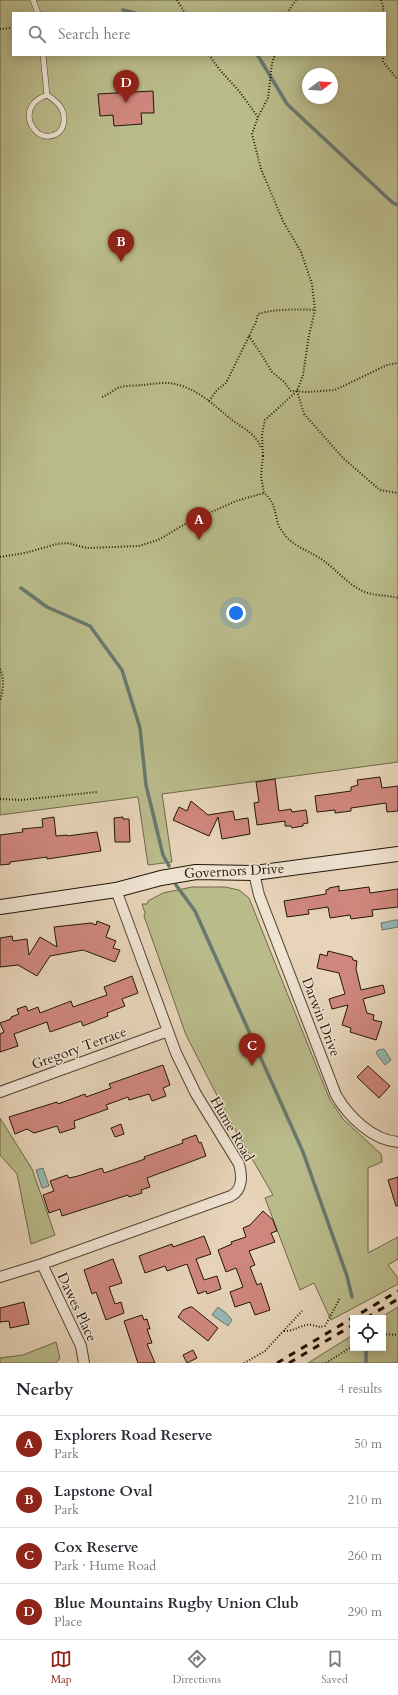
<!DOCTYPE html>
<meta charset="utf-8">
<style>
:root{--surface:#fff;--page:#f7f7f7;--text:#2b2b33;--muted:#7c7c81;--line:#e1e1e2;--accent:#8f2418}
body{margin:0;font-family:Cardo,serif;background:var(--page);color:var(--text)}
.controls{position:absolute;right:12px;bottom:12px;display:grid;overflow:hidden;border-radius:0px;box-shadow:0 2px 10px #0003}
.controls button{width:36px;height:36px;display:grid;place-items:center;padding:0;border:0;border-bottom:1px solid var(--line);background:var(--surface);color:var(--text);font:20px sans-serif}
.compass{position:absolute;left:302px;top:68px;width:36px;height:36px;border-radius:50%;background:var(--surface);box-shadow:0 2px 10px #0003;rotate:73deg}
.you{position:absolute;left:236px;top:613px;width:14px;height:14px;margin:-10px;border:3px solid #fff;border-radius:50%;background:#1a73e8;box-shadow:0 0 0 6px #1a73e833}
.badge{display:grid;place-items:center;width:26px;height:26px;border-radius:50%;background:var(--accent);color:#fff;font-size:13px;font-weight:700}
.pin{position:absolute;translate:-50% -33px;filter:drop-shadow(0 1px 2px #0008)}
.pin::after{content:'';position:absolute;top:21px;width:14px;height:12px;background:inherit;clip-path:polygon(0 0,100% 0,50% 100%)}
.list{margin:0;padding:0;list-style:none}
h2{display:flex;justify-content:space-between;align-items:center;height:52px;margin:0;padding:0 16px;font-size:17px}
h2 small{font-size:13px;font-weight:400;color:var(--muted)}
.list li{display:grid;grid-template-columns:26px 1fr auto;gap:12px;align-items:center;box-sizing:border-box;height:56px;padding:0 16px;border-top:1px solid var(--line)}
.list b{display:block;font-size:15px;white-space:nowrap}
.list p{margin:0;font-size:13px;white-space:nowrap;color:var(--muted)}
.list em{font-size:13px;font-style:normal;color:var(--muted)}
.icon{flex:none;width:22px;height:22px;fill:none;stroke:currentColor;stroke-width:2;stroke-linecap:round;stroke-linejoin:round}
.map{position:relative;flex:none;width:398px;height:1363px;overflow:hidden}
.search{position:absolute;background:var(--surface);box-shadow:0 2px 10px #0003;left:12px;right:12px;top:12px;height:44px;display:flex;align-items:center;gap:10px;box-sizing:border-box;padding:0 14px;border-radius:0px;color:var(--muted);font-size:15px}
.sheet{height:276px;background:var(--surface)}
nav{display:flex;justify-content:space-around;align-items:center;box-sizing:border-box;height:56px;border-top:1px solid var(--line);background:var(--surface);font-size:11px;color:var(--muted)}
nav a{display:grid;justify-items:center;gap:2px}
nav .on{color:var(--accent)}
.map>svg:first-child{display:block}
</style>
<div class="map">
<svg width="398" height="1363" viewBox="0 0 398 1363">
<rect width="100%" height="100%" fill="#e7d4b9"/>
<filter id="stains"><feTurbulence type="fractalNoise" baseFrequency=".005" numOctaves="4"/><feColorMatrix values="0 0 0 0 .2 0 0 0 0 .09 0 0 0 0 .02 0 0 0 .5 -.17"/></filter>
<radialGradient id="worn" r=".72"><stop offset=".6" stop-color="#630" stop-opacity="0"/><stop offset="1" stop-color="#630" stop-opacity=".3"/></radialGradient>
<!-- green -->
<path fill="#babb8b" stroke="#6e694a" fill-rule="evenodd" d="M0 0H398V762L162 794 172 862 148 865 138 797 0 815ZM13 13H385V55H13ZM308 74H332V98H308Z
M192 887H225L239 890 249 898 330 1100 343 1119 381 1154 382 1162 368 1168V1253L398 1237V1259L388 1265 398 1278V1284L331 1320 314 1283 300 1290 265 1198 273 1195 229 1119 186 1035 144 916 145 913 142 904H147L148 901 163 893Z
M0 1118 32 1169 55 1235 31 1244 17 1174 0 1155Z
M398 1307V1363H308L353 1335V1348H383V1318H380Z
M56 1342 60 1358 56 1363H0V1358L23 1355Z"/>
<!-- water -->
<path fill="#97b8b3" stroke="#68786f" d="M395 920H398V927L382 930 381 923Z
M384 1049 391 1060 385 1065 376 1053 378 1050Z
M43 1168 49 1186 42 1188 36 1170Z
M218 1307 226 1313 232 1320 228 1326 212 1315Z"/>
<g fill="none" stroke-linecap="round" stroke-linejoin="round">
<!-- stream -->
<path stroke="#68786f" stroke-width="3.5" d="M123 10 135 13
M257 55 260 59 287 104 393 203 398 205
M21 588 47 607 90 626 122 670 140 728 146 785 163 855 169 866
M176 885 195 911 303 1152 347 1276 352 1297
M366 1348V1363"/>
</g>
<!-- building -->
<path fill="#cf877d" stroke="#221708" d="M153 91 154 113H141L142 124 114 126 113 115 100 116 98 94Z
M380 777 382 788 398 786V811L387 812 386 803 351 808V811L335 813V810L317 812 315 796 351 791V787L358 785 357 780Z
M275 779 279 811 291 809 292 812 306 810 308 823 303 824V826L292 828 291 826H285V821L257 825 254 803 259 802 256 782Z
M191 801 208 815 233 811 235 820 248 818 250 834 222 839 218 817 209 836 173 820 179 807 187 811Z
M54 817 56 836 67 835V836L97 832 101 851 47 859V857L10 862V864L0 865V835L23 832 22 829 43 827 42 819Z
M123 817V819H129L130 842H115L114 818Z
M339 886V891L369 887 370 893 398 889V907L372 910 373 916 351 919 350 915 330 918 328 907 308 910 309 914 287 917 284 901 326 894V890L329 889V888Z
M97 921 110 926 106 937 116 941 113 948 120 950 115 962 83 950 50 956 37 976 18 965 0 967V938L12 936 13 941 27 939 29 955 40 937 57 947 54 927 91 923 96 925Z
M328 951 352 957 353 960 357 961 356 969 361 990 383 985 385 993 363 999 367 1013 374 1015 373 1020 382 1022 376 1040 350 1032 351 1028 342 1025 348 1005 332 1009 329 999 345 994 339 973 317 968 320 954 327 956Z
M132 976 138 993 122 999 125 1006 107 1013 108 1016 83 1026 81 1021 50 1032 47 1022 14 1034 18 1046 0 1052V1034L4 1032 0 1023 11 1019V1017L19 1014 17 1009 26 1006 28 1011 38 1007 40 1013 71 1001 73 1007 107 995 104 987Z
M163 1065 170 1085 163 1088 166 1096 152 1101 149 1094 129 1100 128 1097 106 1105 108 1109 74 1121 75 1128 60 1133 57 1126 34 1133 27 1129 15 1134 9 1117 57 1102 58 1104 85 1094 86 1097 111 1088 109 1084Z
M368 1066 390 1086 379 1098 357 1077Z
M121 1124 124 1134 115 1137 111 1128Z
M196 1135 199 1143 201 1142 206 1156 147 1178 150 1187 141 1190 142 1193 129 1197 128 1195 62 1216 60 1209 49 1213 43 1195 54 1191 50 1181 67 1175 69 1178 78 1176 102 1168 104 1173 145 1159 144 1157 183 1143 182 1140Z
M398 1177V1206H396L388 1180Z
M263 1211 273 1220 277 1231 271 1233 275 1242 249 1251 255 1265 250 1267 257 1285 261 1283 270 1310 255 1315 250 1302 235 1307 230 1292 243 1287 236 1268 226 1272 218 1250 232 1244 231 1242 246 1237 243 1228 250 1225Z
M204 1236 211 1254 196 1259 204 1280 217 1276 221 1289 207 1294 206 1291 198 1294 187 1264 167 1271 165 1266 145 1273 139 1256 172 1244 173 1247Z
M113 1259 122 1283 109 1287 115 1304 121 1302 124 1313 106 1320 96 1292 92 1294 84 1270Z
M24 1302 29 1324 10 1328 9 1321 0 1322V1308Z
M190 1307H192L218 1328 208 1341 178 1317 183 1310Z
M142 1315 144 1320 147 1319 150 1329H147L152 1343 147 1344 155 1363H138L124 1321Z
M193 1350 197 1358 187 1363 183 1355Z"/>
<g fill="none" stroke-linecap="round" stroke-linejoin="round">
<!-- service casing -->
<g stroke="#534634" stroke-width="6">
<path id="service" d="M33 0 38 13
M43 55 47 95
M47 95C56 101 64 107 64 119 64 124 62 130 58 133 39 146 20 118 34 103 37 99 42 97 47 95Z"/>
</g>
<!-- minor casing -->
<g stroke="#534634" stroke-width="12">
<path id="minor" d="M254 873 259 895 336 1095C348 1116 372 1140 398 1142
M0 1092 168 1031
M42 1264 81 1346 84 1363
M0 1277 42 1264 231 1196C243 1190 242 1175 239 1164L196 1094 176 1053 116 890"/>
</g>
<!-- secondary casing -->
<g stroke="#221708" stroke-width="16">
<path id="secondary" d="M0 907 116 890 161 878 196 872 254 873 398 854"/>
</g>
<!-- path -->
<path stroke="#221708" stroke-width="2" stroke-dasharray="1 2" stroke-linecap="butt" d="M177 0 185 13
M381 0 383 6V13
M287 13 296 0
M0 29 13 28
M209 55 219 69 239 91 258 117
M383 55V62L398 80
M249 336 263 357 272 372 284 382 291 391 307 392 335 390 387 365 398 363
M297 391 304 414 344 459 380 490 398 493
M102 397C108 395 112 391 118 388 125 385 135 386 142 385 154 384 167 381 179 385 200 391 216 407 232 420 243 428 258 435 261 449
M209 401 217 390 226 383 256 322 258 314C272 309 300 309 315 310
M263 456 262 434 265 420 297 391 303 375 309 335 315 310 312 284 301 252 283 221 261 169 252 134 258 117 268 98 272 63 275 55
M263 456 261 476 264 493C279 505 273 520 282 531 292 547 309 550 324 561 338 571 351 588 368 593 377 596 388 595 398 598
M0 557 25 553 57 544 67 543 87 548 139 546 158 540 187 523 236 501 264 493
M0 669C5 678 3 692 0 701
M0 799 21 800 97 792
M284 1331C294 1332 303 1323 312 1325 318 1326 317 1328 325 1326L340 1298
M383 1334 398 1335
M244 1363 265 1351 302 1311
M326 1363 353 1346"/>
<!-- service -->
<use href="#service" stroke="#efe3d2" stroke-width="5"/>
<!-- minor -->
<use href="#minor" stroke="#efe3d2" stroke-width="10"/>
<!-- secondary -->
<use href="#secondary" stroke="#efe3d2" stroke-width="14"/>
<!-- rail -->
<path stroke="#221708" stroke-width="3" stroke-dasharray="7 7" stroke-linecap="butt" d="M366 1318 398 1299
M277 1363 398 1291
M289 1363 353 1325"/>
</g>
<g text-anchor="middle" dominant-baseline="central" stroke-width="3" stroke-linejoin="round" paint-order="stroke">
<!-- street labels -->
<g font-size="14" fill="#221708" stroke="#efe3d2">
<text transform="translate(234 871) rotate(-3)">Governors Drive</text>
<text transform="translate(321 1017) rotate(69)">Darwin Drive</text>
<text transform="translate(79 1048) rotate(-20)">Gregory Terrace</text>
<text transform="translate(232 1129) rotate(60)">Hume Road</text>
<text transform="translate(77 1307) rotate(65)">Dawes Place</text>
</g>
</g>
<rect width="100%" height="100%" filter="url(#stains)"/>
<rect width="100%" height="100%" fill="url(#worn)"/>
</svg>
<div class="controls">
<button><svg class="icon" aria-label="locate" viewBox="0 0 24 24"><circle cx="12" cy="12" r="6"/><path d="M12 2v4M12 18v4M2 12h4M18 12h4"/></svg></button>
</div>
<svg class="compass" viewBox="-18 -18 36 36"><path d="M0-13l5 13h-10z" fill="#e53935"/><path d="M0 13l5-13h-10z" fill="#7c7c81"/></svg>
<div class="you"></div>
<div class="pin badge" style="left:199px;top:540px">A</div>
<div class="pin badge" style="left:121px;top:262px">B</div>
<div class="pin badge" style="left:252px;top:1066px">C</div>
<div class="pin badge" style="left:126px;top:103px">D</div>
<div class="search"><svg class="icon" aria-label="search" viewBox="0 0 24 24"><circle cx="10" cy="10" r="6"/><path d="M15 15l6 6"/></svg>Search here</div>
</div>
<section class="sheet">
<h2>Nearby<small>4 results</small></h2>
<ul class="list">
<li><span class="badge">A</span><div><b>Explorers Road Reserve</b><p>Park</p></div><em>50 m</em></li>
<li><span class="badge">B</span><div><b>Lapstone Oval</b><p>Park</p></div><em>210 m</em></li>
<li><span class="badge">C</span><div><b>Cox Reserve</b><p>Park · Hume Road</p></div><em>260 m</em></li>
<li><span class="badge">D</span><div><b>Blue Mountains Rugby Union Club</b><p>Place</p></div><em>290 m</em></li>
</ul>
</section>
<nav>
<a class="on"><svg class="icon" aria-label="map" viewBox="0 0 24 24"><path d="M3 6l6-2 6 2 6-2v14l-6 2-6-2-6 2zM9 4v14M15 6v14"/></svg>Map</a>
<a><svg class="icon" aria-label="directions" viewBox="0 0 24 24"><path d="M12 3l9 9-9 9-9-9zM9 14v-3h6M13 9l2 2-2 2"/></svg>Directions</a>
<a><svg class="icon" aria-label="saved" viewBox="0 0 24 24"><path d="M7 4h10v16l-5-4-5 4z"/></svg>Saved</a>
</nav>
